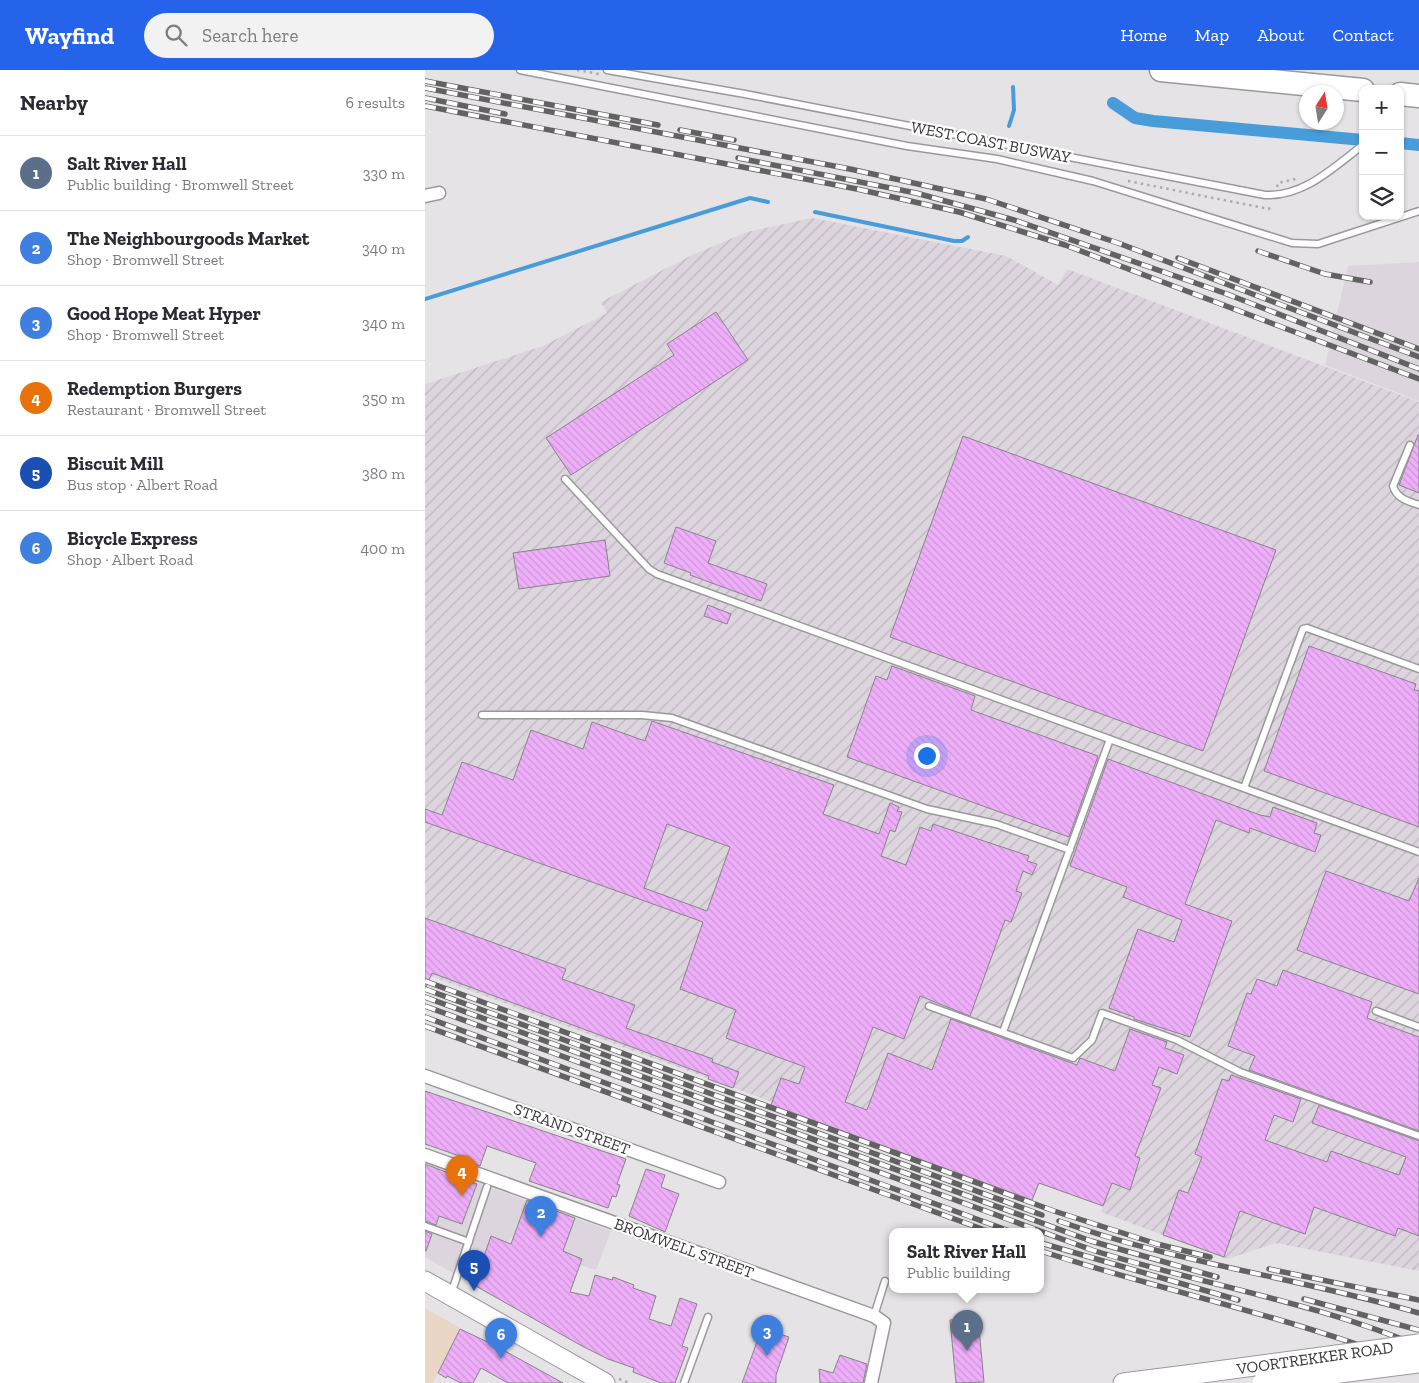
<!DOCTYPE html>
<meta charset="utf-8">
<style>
:root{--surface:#fff;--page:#f2f2f3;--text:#2b2b33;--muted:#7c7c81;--line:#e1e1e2;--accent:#2563eb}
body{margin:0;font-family:"Zilla Slab",serif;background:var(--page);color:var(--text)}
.controls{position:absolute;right:15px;top:15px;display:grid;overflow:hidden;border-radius:10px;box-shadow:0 1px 4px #0004}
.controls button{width:45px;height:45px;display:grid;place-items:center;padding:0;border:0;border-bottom:1px solid var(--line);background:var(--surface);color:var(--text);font:25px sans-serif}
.compass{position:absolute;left:874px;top:15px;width:45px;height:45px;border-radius:50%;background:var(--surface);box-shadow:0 1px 4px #0004;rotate:12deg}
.you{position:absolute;left:501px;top:685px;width:18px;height:18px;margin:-12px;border:4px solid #fff;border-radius:50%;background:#1a73e8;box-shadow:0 0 0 8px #1a73e833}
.badge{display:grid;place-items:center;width:32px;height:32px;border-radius:50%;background:var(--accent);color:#fff;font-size:16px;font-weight:700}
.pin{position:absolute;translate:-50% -41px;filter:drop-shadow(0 1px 2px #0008)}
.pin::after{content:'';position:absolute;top:26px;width:18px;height:15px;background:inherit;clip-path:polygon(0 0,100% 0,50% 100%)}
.popup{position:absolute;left:464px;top:1158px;width:155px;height:65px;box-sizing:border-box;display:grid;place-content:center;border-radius:10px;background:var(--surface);filter:drop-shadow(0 1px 4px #0005);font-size:16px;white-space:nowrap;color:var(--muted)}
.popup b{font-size:19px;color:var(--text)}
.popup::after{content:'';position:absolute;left:50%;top:100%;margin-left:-10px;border:10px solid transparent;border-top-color:var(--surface)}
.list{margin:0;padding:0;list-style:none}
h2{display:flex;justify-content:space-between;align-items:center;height:65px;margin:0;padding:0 20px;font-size:21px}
h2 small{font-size:16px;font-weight:400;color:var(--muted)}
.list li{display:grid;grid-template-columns:32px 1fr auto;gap:15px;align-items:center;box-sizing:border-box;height:75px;padding:0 20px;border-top:1px solid var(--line)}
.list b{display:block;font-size:19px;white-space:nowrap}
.list p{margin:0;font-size:16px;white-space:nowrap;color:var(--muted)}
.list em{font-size:16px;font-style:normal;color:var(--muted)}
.icon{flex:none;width:28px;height:28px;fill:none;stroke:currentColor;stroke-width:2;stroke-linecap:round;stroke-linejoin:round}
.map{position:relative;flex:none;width:994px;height:1313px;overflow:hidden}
header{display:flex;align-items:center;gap:30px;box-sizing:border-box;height:70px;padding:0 25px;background:var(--accent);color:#fff}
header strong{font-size:24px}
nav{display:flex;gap:28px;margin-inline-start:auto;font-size:18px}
.search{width:350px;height:45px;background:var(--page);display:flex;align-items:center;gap:12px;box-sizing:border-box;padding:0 18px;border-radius:28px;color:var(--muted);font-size:19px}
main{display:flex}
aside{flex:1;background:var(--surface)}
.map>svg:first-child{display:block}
</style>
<header>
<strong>Wayfind</strong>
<div class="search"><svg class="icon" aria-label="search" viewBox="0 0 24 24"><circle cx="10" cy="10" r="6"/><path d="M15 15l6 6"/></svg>Search here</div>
<nav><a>Home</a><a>Map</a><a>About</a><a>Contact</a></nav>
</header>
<main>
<aside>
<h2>Nearby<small>6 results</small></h2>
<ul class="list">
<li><span class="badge" style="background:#5c6f8a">1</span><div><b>Salt River Hall</b><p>Public building · Bromwell Street</p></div><em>330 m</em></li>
<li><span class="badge" style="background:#3f7fe0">2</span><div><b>The Neighbourgoods Market</b><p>Shop · Bromwell Street</p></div><em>340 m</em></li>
<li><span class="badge" style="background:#3f7fe0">3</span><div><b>Good Hope Meat Hyper</b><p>Shop · Bromwell Street</p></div><em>340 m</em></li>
<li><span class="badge" style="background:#e8710a">4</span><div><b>Redemption Burgers</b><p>Restaurant · Bromwell Street</p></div><em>350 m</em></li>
<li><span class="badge" style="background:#1a4fb4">5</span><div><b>Biscuit Mill</b><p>Bus stop · Albert Road</p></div><em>380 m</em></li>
<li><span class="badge" style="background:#3f7fe0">6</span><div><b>Bicycle Express</b><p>Shop · Albert Road</p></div><em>400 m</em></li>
</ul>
</aside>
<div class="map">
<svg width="994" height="1313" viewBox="0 0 994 1313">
<defs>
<pattern id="industrial-furrows" width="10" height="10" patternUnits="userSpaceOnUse" patternTransform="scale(1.25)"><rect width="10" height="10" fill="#ddd5de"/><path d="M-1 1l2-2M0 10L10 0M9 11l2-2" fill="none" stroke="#beb7bf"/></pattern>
<pattern id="building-back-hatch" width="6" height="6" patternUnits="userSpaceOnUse" patternTransform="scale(1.25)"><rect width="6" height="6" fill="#eeaef9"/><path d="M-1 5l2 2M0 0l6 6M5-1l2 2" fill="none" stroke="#cd96d6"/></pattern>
</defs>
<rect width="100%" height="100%" fill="#e6e3e6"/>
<!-- built -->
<path fill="#ddd5de" d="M994 192V331L900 295 923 196Z
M0 1094 186 1161 171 1200 135 1189 85 1167 64 1224 0 1187Z"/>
<!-- industrial -->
<path fill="url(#industrial-furrows)" d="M387 148 581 186 633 215 642 199 994 332V1201L851 1173 802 1189 676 1142 678 1136 614 1113 607 1130 347 1035V1032L0 904V314L118 276 182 243 176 232 267 185 322 162Z"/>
<!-- education -->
<path fill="#ead6c7" d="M0 1238 35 1258 8 1313H0Z"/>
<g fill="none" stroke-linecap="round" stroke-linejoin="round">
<!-- stream -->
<path stroke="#479cd9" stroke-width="4" d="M584 56 589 40 588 17
M390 142 529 171H537L543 167
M0 229 325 128 343 132"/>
<!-- canal -->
<path stroke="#479cd9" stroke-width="12" d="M688 33 710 48 728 51 938 70
M975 73 994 75"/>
</g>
<!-- building -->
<path fill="url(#building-back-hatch)" stroke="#868487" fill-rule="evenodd" d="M291 242 323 290 146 405 121 368 249 285 242 274Z
M993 365H994V423L974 415Z
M538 366 851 480 778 681 465 567Z
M251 457 291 471 283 493 342 514 336 531 265 505 266 503 239 493Z
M180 470 185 506 94 519 88 483Z
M283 535 306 544 302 554 279 546Z
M884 576 991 614 989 620 994 621V757L839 701Z
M467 596 550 626 546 640 673 686 644 767 422 687 451 606 462 610Z
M227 651 409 715 398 744 454 764 465 733 474 737 472 741 477 742 470 762 465 760 456 786 481 795 495 757 506 761 508 754 604 786 602 791 612 794 607 805 598 801 591 821 597 823 586 852 580 850 545 946 495 926 479 969 448 957 420 1032 442 1040 463 983 507 1000 526 949 652 995 655 988 690 1001 705 959 742 972 740 978 759 985 752 1004 734 997 727 1015 736 1018 710 1086 715 1088 705 1120 687 1113 678 1136 614 1113 607 1130 346 1035 356 1008 374 1014 380 997 301 968 311 940 255 919 278 852 0 752V739L17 745 37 692 88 710 106 660 158 679 167 652 220 671ZM242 754 305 777 282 841 219 818Z
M683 689 835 745 845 747 848 737 892 753 889 763 896 765 890 782 825 758 824 763 791 750 760 834 807 851 765 967 709 949V947L684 938 713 859 749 872 757 850 698 827 702 817 645 796Z
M901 801 984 831 994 808V924L872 880Z
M0 848 141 899 137 909 210 935 201 958 288 989 287 992 314 1002 308 1018 283 1009 284 1006 199 974 7 903 0 920Z
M858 900 947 932 942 948 994 967V1061L824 1000 830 986 803 976 822 923 826 924 832 909 852 916Z
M806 1005 876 1029 868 1052 849 1045 840 1070 902 1092 906 1081 974 1105 981 1087 887 1053 894 1035 994 1071V1166L973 1158 970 1166 889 1137 880 1164 815 1141 799 1187 738 1165 754 1120 763 1123 777 1087 770 1084 797 1009 804 1011Z
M0 1021 201 1089 192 1114 195 1115 191 1127 187 1126 183 1138 104 1111 111 1093 62 1076 55 1096 45 1092 46 1090 0 1074Z
M0 1094 52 1114 37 1154 14 1146 11 1155 0 1151Z
M221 1099 240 1105 236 1117 254 1124 240 1162 204 1146Z
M102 1130 150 1148 138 1181 157 1189 145 1222 164 1226 170 1205 187 1210 188 1207 209 1215 208 1218 231 1226 224 1249 246 1256 255 1228 272 1234 257 1276 263 1278 250 1313H236L208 1302 209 1298 183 1289 157 1276 49 1215 66 1166 86 1174Z
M0 1161 7 1164 1 1181H0Z
M553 1248 559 1312 531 1313 525 1250Z
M337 1258 364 1267 351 1305V1313H317Z
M35 1259 69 1275 138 1313H83L56 1298 48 1313H36L22 1306 21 1308 13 1303Z
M415 1285 442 1294 438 1313H395L394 1299 408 1303Z"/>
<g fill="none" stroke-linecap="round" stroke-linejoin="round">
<!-- lane casing -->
<g stroke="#9a989b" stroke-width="9">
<path id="lane" d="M95 0 482 76 572 89 668 111 867 173 893 174 994 141
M182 0 320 24 840 125C879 127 909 97 938 75
M985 375 968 416C972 429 983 431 994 435
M140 409 224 499 232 504 994 782
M57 645H217L247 648 502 739 571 754 645 780
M819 718 878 559 882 558 994 599
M504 936 648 988 667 970 677 943 752 970 815 1002 994 1066
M951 941 994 957
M578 962 685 669
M0 1156 44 1172
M26 1224 62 1117
M449 1246 460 1211
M259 1313 283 1247"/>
</g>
<!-- street casing -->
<g stroke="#9a989b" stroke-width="15">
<path id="street" d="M0 126 14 123
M0 1006 294 1112
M0 1085 449 1246 459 1253 446 1313"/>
</g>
<!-- primary casing -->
<g stroke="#9a989b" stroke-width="21">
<path id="primary" d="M0 1211 180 1313
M698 1313 777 1303"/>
</g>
<!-- highway casing -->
<g stroke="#9a989b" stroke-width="25">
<path id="highway" d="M736 0 938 20
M975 24 994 26"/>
</g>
<!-- path -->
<path stroke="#adabad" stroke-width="2.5" stroke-dasharray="2.5 4" stroke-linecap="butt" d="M152 0 174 4
M703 111 844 139 846 134
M852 117 853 113 874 108
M194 1309 205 1313"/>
<!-- lane -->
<use href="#lane" stroke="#fff" stroke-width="6"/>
<!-- street -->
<use href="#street" stroke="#fff" stroke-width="12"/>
<!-- primary -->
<use href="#primary" stroke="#fff" stroke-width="19"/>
<!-- highway -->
<use href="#highway" stroke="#fff" stroke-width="22"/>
<!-- rail casing -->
<g stroke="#636263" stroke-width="5.5">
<path id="rail" d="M0 11 233 55
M0 18 425 99 561 129 693 173 994 287
M0 28 80 44
M0 36 432 119 534 142 640 175 994 309
M255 60 309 70
M313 88 491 123 589 150 802 224 994 299
M833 181 900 204 945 212
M753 188 994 279
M0 911 629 1141 732 1174 785 1187
M0 919 617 1145
M0 927 666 1171 792 1207
M0 936 667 1180C775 1214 889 1232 994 1276
M0 947 587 1162
M0 956 565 1162
M634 1151C751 1193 875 1208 994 1243
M616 1173 813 1230
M616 1181C741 1222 871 1248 994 1297
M844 1199 994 1230
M879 1229 994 1260
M977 1283 994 1289"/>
</g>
<!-- rail -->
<use href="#rail" stroke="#fff" stroke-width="4" stroke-dasharray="11" stroke-linecap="butt"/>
<!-- primary-bridge casing -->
<g stroke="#9a989b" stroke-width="21" stroke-linecap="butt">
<path id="primary-bridge" d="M777 1303 994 1274
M837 1313 994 1293"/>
</g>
<!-- primary-bridge -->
<use href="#primary-bridge" stroke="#fff" stroke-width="19"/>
</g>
<g text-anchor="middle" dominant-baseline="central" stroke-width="4.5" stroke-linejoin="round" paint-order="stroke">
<!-- street labels -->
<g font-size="16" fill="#373637" stroke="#fff">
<text transform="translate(566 72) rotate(11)">WEST COAST BUSWAY</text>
<text transform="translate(147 1059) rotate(20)">STRAND STREET</text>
<text transform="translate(259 1178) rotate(20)">BROMWELL STREET</text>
<text transform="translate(890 1288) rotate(-8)">VOORTREKKER ROAD</text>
</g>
</g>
</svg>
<div class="controls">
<button>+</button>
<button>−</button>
<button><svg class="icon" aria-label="layers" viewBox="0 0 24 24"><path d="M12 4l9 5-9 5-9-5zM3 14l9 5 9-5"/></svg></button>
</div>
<svg class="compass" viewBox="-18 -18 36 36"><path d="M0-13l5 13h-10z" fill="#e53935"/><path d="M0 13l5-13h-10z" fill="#7c7c81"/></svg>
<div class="you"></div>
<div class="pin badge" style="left:542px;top:1281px;background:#5c6f8a">1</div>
<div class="popup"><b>Salt River Hall</b>Public building</div>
<div class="pin badge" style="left:116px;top:1167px;background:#3f7fe0">2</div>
<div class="pin badge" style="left:342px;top:1286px;background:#3f7fe0">3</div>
<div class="pin badge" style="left:37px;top:1126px;background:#e8710a">4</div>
<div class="pin badge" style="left:49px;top:1221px;background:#1a4fb4">5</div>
<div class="pin badge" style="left:76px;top:1289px;background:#3f7fe0">6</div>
</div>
</main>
